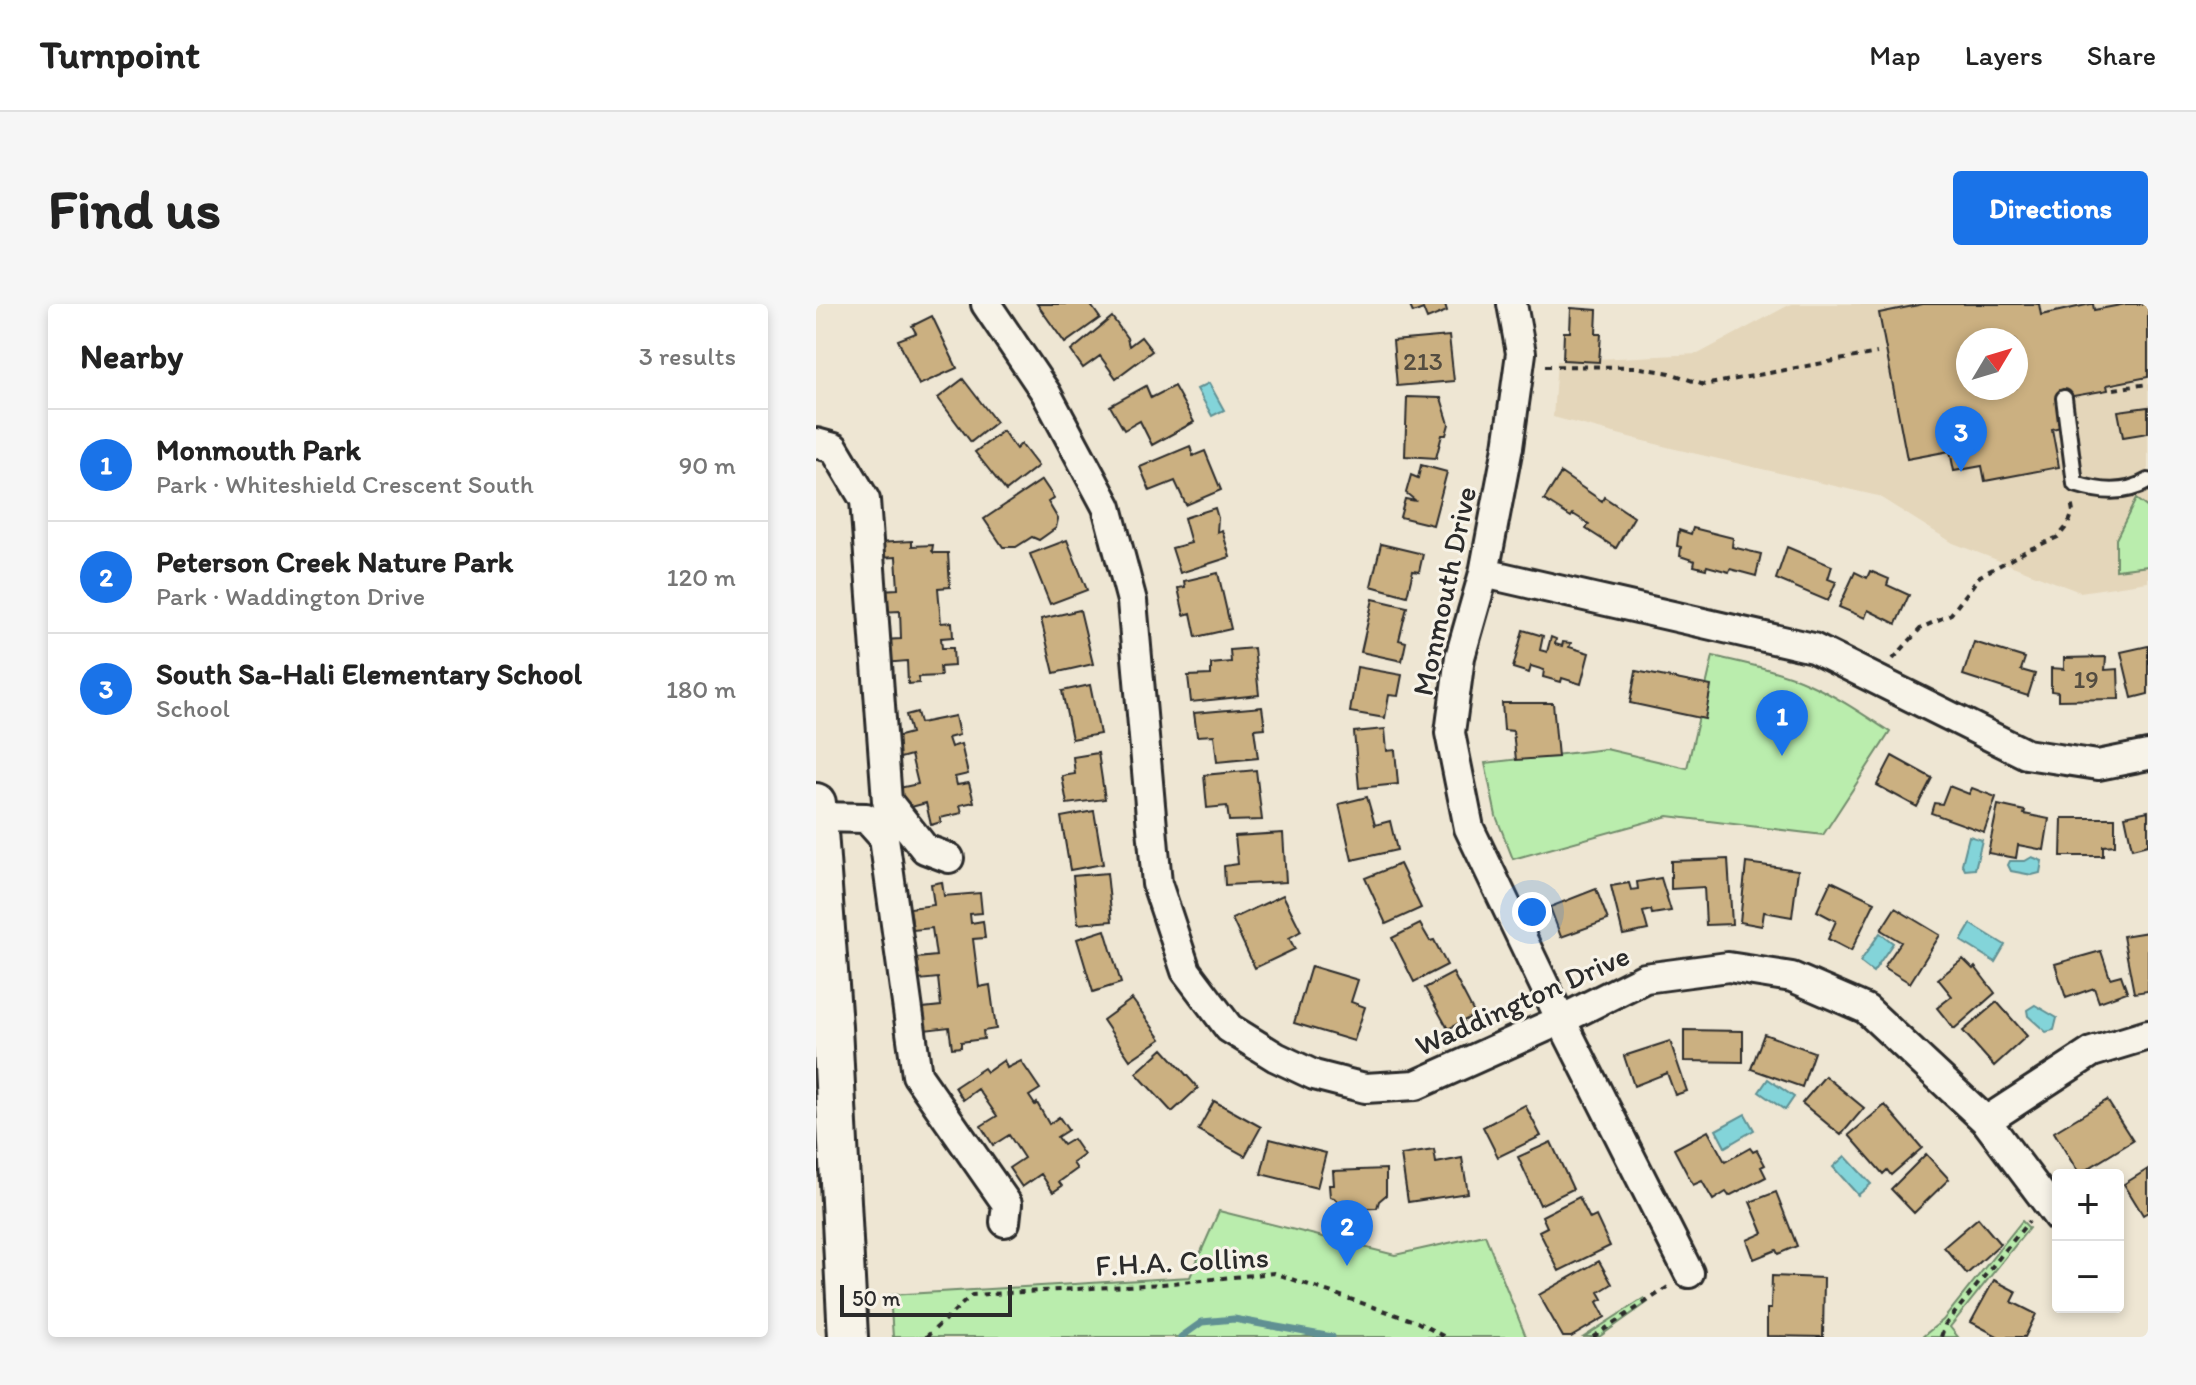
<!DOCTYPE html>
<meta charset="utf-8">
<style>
:root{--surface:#fff;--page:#f6f6f6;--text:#222;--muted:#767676;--line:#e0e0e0;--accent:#1a73e8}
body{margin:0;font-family:Itim,sans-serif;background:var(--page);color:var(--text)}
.controls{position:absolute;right:24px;bottom:24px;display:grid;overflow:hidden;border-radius:8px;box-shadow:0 4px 12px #0003}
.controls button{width:72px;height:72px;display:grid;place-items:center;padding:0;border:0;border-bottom:2px solid var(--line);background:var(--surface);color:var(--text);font:40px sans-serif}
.compass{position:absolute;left:1140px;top:24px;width:72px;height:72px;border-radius:50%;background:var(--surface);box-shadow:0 4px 12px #0003;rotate:52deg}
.scale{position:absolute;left:24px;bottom:20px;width:172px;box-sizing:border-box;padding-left:8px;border:4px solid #2b2b2b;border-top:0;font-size:22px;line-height:28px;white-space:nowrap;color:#2b2b2b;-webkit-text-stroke:6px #f7f3e8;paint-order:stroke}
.you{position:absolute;left:716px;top:608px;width:28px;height:28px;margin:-20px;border:6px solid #fff;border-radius:50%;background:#1a73e8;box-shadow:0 0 0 12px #1a73e833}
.badge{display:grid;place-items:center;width:52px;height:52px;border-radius:50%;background:var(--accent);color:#fff;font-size:26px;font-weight:700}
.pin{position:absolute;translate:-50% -66px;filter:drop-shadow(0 2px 4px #0008)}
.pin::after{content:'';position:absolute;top:42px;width:28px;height:24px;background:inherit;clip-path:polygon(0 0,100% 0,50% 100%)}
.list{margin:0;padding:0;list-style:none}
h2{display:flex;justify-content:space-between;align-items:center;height:104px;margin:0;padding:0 32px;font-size:34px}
h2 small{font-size:26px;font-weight:400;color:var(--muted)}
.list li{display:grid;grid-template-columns:52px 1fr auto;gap:24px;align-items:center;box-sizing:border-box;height:112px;padding:0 32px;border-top:2px solid var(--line)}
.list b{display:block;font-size:30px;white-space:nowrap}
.list p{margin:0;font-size:26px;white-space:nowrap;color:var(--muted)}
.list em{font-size:26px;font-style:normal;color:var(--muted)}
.map{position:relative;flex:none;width:1332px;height:1033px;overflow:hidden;border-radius:8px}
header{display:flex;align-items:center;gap:48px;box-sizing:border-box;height:112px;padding:0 40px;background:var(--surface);border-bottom:2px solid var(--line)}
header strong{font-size:38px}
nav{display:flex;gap:44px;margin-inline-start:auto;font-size:28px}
.intro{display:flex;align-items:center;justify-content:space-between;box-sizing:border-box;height:192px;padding:0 48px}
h1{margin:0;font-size:56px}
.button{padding:20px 36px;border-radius:8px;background:var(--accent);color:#fff;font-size:28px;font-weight:700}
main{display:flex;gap:48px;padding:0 48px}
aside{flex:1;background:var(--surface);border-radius:8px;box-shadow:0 4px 12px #0003}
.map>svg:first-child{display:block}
</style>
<header>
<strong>Turnpoint</strong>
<nav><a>Map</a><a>Layers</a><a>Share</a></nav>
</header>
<div class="intro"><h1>Find us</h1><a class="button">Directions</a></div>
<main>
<aside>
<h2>Nearby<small>3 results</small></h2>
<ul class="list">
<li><span class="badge">1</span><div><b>Monmouth Park</b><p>Park · Whiteshield Crescent South</p></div><em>90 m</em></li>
<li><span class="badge">2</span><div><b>Peterson Creek Nature Park</b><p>Park · Waddington Drive</p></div><em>120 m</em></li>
<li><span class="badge">3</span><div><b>South Sa-Hali Elementary School</b><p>School</p></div><em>180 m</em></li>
</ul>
</aside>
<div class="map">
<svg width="1332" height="1033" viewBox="0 0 1332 1033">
<rect width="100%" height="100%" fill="#eee6d3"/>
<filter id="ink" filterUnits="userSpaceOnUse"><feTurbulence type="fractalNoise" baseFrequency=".0125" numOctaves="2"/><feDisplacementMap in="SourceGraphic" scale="16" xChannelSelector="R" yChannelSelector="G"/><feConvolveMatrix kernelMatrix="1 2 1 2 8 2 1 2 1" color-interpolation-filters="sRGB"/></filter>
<g filter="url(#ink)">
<!-- built -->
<path fill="#e4d6ba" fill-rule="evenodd" d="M975 0H1332V278L1264 288 1137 239 1062 192 855 144 737 113 741 57 882 50ZM1152 36H1200V84H1152Z"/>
<!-- green -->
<path fill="#baedad" stroke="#728c6c" stroke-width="2" d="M1320 195 1332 204V262L1300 266V235Z
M897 352C930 360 963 366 993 380 1022 393 1048 411 1074 428L1007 531 852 512 697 555 680 512 669 459 790 445 871 464Z
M403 907 579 951 669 931 710 1033H77L74 991 374 973Z
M1206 917 1213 924 1134 1023 1142 1033H1106L1127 1016Z
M828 994 832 998 783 1033H768Z"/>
<!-- water -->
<path fill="#83d4d9" stroke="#609093" stroke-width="2" d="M393 79 408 106 396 112 381 85Z
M1153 532 1166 536 1159 565 1149 566 1146 560Z
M1216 553 1226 557 1224 569 1216 571 1195 567 1192 561 1194 557H1209Z
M1155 620 1189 641 1179 658 1145 637Z
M1064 629 1077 639 1057 668 1044 658Z
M1219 701 1241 714 1238 726 1230 728 1212 712 1211 706Z
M952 775 978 793 969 806 943 788Z
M929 810 938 826 909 843 900 826Z
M1029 852 1055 880 1042 891 1017 863Z"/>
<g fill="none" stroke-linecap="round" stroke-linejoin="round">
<!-- stream -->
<path stroke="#609093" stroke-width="7" d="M365 1033 386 1018 418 1015 516 1033"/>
</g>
<!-- building -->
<path fill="#cbb081" stroke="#2b2b2b" stroke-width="2" fill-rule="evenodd" d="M221 0H274L284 14 249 39Z
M593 0H629L631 7 611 15 607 5 597 9Z
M1223 0 1225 11 1275 0H1277L1278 6 1310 0H1332V73L1291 81 1292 86 1240 95 1245 123 1236 125 1243 163 1169 177 1166 162 1138 167 1134 147 1091 155 1063 9 1107 0ZM1152 36H1200V84H1152Z
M755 4 781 6 780 30H785L783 58 747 56 748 28H754Z
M116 12 141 64 103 81 82 36 100 29 96 22Z
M296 13 311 34 313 42 325 33 336 47 300 74 284 52 267 64 255 47Z
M633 32 638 77 581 82 577 37Z
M147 75 180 118 155 138 122 94Z
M330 82 335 94 358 82 378 118 336 141 324 117 308 126 294 102Z
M591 93 625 94 633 120 630 131H626L620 154 589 152Z
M1332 103V129L1307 133 1302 107Z
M187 127 200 145 205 140 222 162 190 187 159 148Z
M374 142 377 152 389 147 405 186 370 201 359 177 334 187 324 163Z
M605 161 631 168 617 221 584 213 589 195 600 197 590 189 595 171 602 174Z
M745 169 786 197 788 193 818 213 800 244 770 225 773 220 757 210 755 213 728 196Z
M226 176 238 194 232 198 242 215 240 224 223 236 216 233 200 243H187L168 215Z
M399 204 402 214 401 228 406 226 414 253 364 269 356 244 375 239 368 214Z
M877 224 917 234 916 243 945 250 940 272 914 265 913 268 891 262 890 265 878 262 879 257 864 252 865 243 861 242 863 226 875 230Z
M251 236 271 286 234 300 214 250Z
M96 237V242L117 241 116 247 118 249H132L134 283 122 284 125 319 136 318 137 333 125 334 126 344H137L138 362 124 363 125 372 102 373 103 379 92 380 91 357 68 359 66 336 85 335 84 307 65 308 64 286 82 285 80 253 62 254 61 239Z
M565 240 607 250 603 268 597 267 591 292 555 282Z
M971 243 1016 262 1012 275 1020 278 1012 297 960 275Z
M1054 267 1073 275 1071 281 1093 291 1080 320 1052 306 1049 314 1023 303 1039 268 1051 274Z
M402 269 415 325 380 333 375 309 368 311 362 284 369 283 368 277Z
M557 295 591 303 583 336 590 338 586 357 545 348Z
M264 306 277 360 238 369 225 315Z
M707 326 727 332 724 346 731 348 735 333 740 335 739 340 746 342 747 338 755 339 753 343 773 349 765 380 746 374 745 378 727 373 728 366 715 362 713 369 697 364Z
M1158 338 1209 354 1205 366 1219 370 1212 392 1147 371Z
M1332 342V390L1316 394 1305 348Z
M438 344 443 391 375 398 372 372 395 371V360L415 358 414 346Z
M1290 353 1289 366 1302 365 1303 395 1242 396V388L1235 387V364L1248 365V354Z
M541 363 586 371 582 392 573 391 569 414 534 408Z
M820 367 895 382 889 415 814 399Z
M274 381 284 430 256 435 246 387Z
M686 399H737L742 453 700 456 697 427 688 426Z
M446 403 449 424 438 425 442 454 401 458 398 431 381 432 378 409Z
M101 408 104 419 139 412 143 431 132 434 135 443 145 440 152 470 139 473 141 481 153 479 158 498 144 501 146 509 124 514 125 518 115 521 110 499 88 505 83 484 102 480 95 451 77 456 72 435 95 429 90 411Z
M569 425 571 447 579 446 582 480 543 484 538 428Z
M282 449 289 495 251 500 246 472 259 470 257 453Z
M1076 452 1116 474 1101 503 1061 481Z
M440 466 446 516 413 517 411 502 391 504 388 471Z
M1133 482 1153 490 1156 484 1180 493 1168 528 1115 509 1118 499 1126 500Z
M551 493 559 521 574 517 581 546 536 556 523 500Z
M1182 501 1209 507 1208 510 1233 515 1228 546 1202 541 1200 554 1172 549Z
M278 507 287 560 254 566 245 513Z
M1332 507V541L1316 545 1309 512Z
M1246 514H1299V541L1287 542V552H1245Z
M467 529 470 578 409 581 408 562 422 560 419 532Z
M912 555 916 620 890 621 888 583 855 585V557Z
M930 559 982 566 976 613 948 608 946 622 924 618Z
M584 560 605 604 570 620 549 574Z
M291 569 296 617 262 620 257 572Z
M845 574 855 607 836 610 835 606 827 608 832 626 807 631 795 582 813 579 815 586 822 585 821 578Z
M1015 577 1059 598 1035 647 1012 635 1020 617 1001 607Z
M126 578 128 592 164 589 166 609 154 610 155 619 167 617 169 634 157 635 163 683 174 681 180 725 167 727 168 735 145 738V743L136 744 133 723 109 726 107 704 125 702 122 674 103 676 101 654 120 652 116 624 97 626 94 604 118 601 115 580Z
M780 585 792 616 745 633 734 603Z
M467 591 485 627 473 634 479 645 439 664 416 615Z
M1079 604 1124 631 1094 679 1068 663 1085 638 1065 626Z
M604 620 614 637 618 636 631 661 598 678 576 634Z
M289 626 305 679 277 688 261 635Z
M1332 628V687L1318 689 1307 632Z
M1285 647 1294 674 1305 671 1311 688 1283 698 1278 684 1250 694 1239 660Z
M1147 655 1157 665 1159 663 1179 689 1138 725 1121 704 1136 692 1122 675Z
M495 662 542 676 535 698 549 703 538 737 478 719Z
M637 669 659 711 632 725 609 684Z
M316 695 345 735 314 756 287 716Z
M1181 698 1211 732 1178 762 1147 727Z
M868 726 927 727V758L868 757Z
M948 730 998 748 986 783 935 765Z
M854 737 871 787 859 791 851 769 818 782 808 752Z
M347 745 382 784 356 808 320 769Z
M188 756 191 764 205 757 224 785 213 792 219 801 221 799 233 820 243 813 252 826 241 833 247 841 257 835 268 851 257 859 261 865 243 878 246 882 237 888 225 870 206 883 193 864 208 854 193 831 177 841 165 822 181 812 162 785 147 796 139 783 168 764 171 768Z
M1009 772 1048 804 1025 831 986 799Z
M1291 796 1317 837 1263 870 1238 828Z
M398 797 445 823 429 852 382 826Z
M709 801 725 832 682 853 667 823Z
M1069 801 1106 844 1075 871 1071 866 1067 870 1033 831Z
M892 827 909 858 934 844 937 848 941 846 949 861 945 863 950 873 913 892 910 888 897 896 886 877 877 881 858 845Z
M454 835 510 849 501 884 445 870Z
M735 838 757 885 724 901 702 853Z
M618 846 620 859 646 854 652 889 592 898 585 851Z
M1110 850 1133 875 1098 909 1075 885Z
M570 865V891L563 897 561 904 529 905 518 894 514 893 513 881H518L517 867Z
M1332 865V908L1327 911 1308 880Z
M960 888 981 942 962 950 960 946 938 955 931 936 947 929 934 898Z
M763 893 774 915 780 912 794 942 743 967 723 927 731 923 726 912Z
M1162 914 1184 940 1151 970 1128 943Z
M783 957 796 980 783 988 787 995 781 998 789 1013 755 1033H747L723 991Z
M956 972 1008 974 1007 1033 951 1032V1005H955Z
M1178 976 1201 988 1196 998 1220 1010 1209 1033H1183L1155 1018Z"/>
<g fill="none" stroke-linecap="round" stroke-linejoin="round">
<!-- lane casing -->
<g stroke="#2b2b2b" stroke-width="20">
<path id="lane" d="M1248 94 1259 180C1284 188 1308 191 1332 177"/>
</g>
<!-- street casing -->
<g stroke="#2b2b2b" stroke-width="34">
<path id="street" d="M170 0 230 89 291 203 316 297 341 580 370 667 413 724 460 753 498 771 549 784 600 781 745 716 829 674 912 663 976 673 1050 705 1170 817 1242 913
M696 0 705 49 692 143 668 269 644 353 634 429 653 524 745 716 873 969
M0 139 18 144 49 196 71 497 109 545 133 554
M668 269 997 344 1210 450 1282 461 1332 451
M1 513 50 514 68 534 101 771 191 900 189 918
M1170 817 1276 748 1332 731"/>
</g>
<!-- secondary casing -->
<g stroke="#2b2b2b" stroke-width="44">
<path id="secondary" d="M0 499 16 723 32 1033"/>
</g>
<!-- path -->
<path stroke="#2b2b2b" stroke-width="4" stroke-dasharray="6 6" stroke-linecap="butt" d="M729 62 819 63 854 69 888 81 1061 49
M1298 85 1332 80
M1077 355 1105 324 1135 310 1164 272 1212 246 1242 233 1252 221 1257 208 1255 197
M110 1033 156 991 346 980 458 969 601 1018 629 1033
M777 1033 852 983
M1125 1033 1129 1021 1213 917"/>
<!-- lane -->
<use href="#lane" stroke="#f7f3e8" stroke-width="14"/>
<!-- street -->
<use href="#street" stroke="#f7f3e8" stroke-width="28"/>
<!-- secondary -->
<use href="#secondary" stroke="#f7f3e8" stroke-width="38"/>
</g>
</g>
<g text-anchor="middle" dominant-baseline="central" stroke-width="6" stroke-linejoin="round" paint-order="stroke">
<!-- number labels -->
<g font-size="26" fill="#534c40">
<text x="607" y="57">213</text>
<text x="1270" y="375">19</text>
</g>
<!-- street labels -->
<g font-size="30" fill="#2b2b2b" stroke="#f7f3e8">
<text transform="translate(628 287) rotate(-78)">Monmouth Drive</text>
<text transform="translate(706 696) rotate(-24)">Waddington Drive</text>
<text transform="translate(366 957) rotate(-3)">F.H.A. Collins</text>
</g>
</g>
</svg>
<div class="controls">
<button>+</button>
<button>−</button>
</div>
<svg class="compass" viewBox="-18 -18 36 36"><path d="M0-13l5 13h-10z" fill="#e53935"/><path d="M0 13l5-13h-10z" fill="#767676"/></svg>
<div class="scale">50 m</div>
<div class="you"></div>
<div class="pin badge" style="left:966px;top:452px">1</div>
<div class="pin badge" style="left:531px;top:962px">2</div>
<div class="pin badge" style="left:1145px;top:168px">3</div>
</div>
</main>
